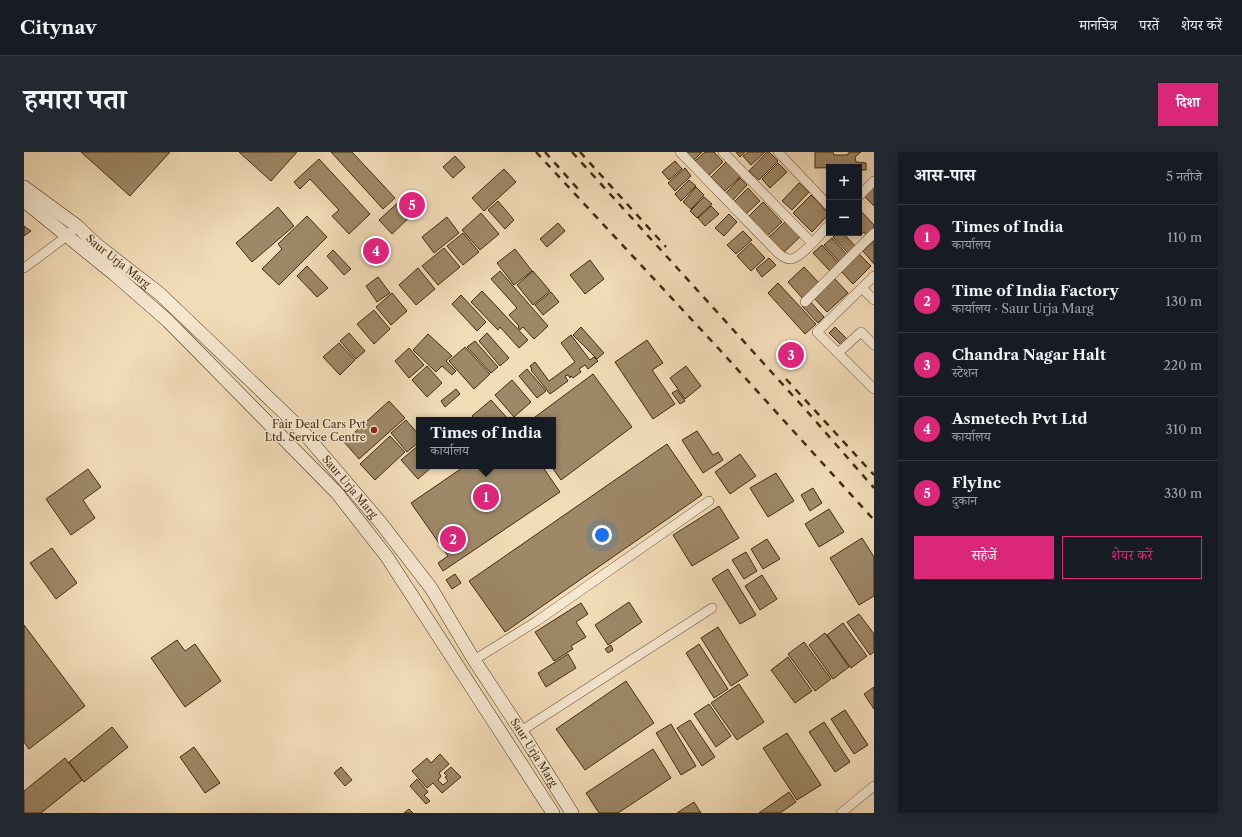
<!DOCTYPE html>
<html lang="hi">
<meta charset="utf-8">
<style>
:root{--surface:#171b24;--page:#242831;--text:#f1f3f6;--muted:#9ea1a6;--line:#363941;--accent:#db2777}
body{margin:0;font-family:"Libre Caslon Text","Noto Serif Devanagari",serif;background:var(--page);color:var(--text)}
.controls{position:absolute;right:12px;top:12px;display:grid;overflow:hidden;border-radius:0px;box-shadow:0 2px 10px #0003}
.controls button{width:36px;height:36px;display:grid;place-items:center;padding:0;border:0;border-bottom:1px solid var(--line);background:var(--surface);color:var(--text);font:20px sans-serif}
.you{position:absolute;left:578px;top:383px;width:14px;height:14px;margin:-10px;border:3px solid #fff;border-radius:50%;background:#1a73e8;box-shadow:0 0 0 6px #1a73e833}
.badge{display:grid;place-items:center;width:26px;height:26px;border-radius:50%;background:var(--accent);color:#fff;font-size:13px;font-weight:700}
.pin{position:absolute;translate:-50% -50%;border:2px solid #fff;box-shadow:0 1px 4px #0006}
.popup{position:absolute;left:392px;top:265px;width:140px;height:52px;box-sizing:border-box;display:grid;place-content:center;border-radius:0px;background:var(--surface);filter:drop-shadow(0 1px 3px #0005);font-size:13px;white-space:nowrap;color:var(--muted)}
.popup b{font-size:15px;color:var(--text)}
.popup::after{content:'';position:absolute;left:50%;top:100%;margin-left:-8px;border:8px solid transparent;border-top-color:var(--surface)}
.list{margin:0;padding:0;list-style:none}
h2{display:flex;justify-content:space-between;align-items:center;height:52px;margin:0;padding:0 16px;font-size:17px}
h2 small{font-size:13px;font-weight:400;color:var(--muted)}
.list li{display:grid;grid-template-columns:26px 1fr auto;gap:12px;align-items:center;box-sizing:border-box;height:64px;padding:0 16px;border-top:1px solid var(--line)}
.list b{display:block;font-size:15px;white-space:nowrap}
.list p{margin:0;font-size:13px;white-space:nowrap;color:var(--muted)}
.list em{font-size:13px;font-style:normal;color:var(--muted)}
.actions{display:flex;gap:8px;padding:12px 16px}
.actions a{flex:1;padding:9px 0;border:1px solid var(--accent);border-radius:0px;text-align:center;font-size:14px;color:var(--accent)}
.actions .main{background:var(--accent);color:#fff}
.map{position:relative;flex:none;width:850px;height:661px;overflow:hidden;border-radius:0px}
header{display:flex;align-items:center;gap:24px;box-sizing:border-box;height:56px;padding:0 20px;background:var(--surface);border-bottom:1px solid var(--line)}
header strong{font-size:19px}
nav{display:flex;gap:22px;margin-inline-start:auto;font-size:14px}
.intro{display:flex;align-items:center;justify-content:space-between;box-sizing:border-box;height:96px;padding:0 24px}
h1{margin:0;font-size:28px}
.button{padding:10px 18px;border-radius:0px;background:var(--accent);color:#fff;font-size:14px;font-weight:700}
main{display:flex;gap:24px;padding:0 24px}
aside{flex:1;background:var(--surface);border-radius:0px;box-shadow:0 2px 10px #0003}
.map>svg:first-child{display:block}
</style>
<header>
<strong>Citynav</strong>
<nav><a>मानचित्र</a><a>परतें</a><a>शेयर करें</a></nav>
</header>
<div class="intro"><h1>हमारा पता</h1><a class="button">दिशा</a></div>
<main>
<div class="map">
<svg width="850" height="661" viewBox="0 0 850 661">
<rect width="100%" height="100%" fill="#f2dcb8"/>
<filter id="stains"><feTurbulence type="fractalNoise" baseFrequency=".005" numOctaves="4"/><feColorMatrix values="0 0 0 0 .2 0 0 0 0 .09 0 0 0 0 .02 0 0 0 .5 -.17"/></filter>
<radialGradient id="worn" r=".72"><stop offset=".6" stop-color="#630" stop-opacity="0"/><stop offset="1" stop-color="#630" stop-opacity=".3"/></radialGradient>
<!-- building -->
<path fill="#9e8868" stroke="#442c11" d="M57 0H146L106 44Z
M215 0H273L247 29Z
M307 0H328L371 46 359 57Z
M661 0H678L669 9Z
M681 0H690L699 10 684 24 671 9Z
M712 0H721L716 5Z
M724 0H741L727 13 719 4Z
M743 0H745L754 9 735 28 725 19Z
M791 0H809L810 3H824V1H826V0H837L831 5 832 10 842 11V18H835V15L791 16Z
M431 4 441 15 429 26 419 15Z
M295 7 346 62 325 82 308 64 315 58 286 27 276 37 270 30Z
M651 9 658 17 645 28 638 20Z
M703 9 717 24 701 39 687 25Z
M754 11 763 20 746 36 738 27Z
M661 16 667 24 651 39 644 31Z
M480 17 492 30 460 59 448 46Z
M716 26 723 33 709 48 702 41Z
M665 28 672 34 657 49 651 42Z
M775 31 785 40 768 58 758 49Z
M672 35 680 43 667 57 659 50Z
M849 35 850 36V54L840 44Z
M724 36 736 49 721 63 709 51Z
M787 43 805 62 788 80 769 61Z
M380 45 387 53 385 55 391 60 368 82 355 68Z
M680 45 688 52 673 66 666 59Z
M474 49 490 68 481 77 464 58Z
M739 50 758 70 742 85 723 66Z
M687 54 695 62 681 74 674 66Z
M254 55 270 74 228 110 212 91Z
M835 57 850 73V77L843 84 840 80 835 84 832 81H835Z
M457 61 475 82 456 98 438 78Z
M705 62 713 70 700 84 691 76Z
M283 64 303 85 255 133 238 117 258 97 254 92Z
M423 65 435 81 410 101 398 85Z
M763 68 778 83 758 102 744 86Z
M534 71 541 79 523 95 516 87Z
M0 74 7 79 0 84Z
M719 79 728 88 712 102 703 93Z
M439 81 455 100 439 113 423 94Z
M813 81H819L832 95 825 102 809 85Z
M808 86 825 105 817 112 800 93Z
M850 89V112L839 99Z
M727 91 741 106 727 119 713 104Z
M798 93 815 112 807 120 789 101Z
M420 96 436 115 414 133 398 114Z
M491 97 508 119 490 133 473 111Z
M309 98 327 117 320 123 303 104Z
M833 100 847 114 829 132 815 117Z
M745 106 752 113 738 125 732 117Z
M566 108 580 127 561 142 546 123Z
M283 114 304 136 293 145 273 124Z
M780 115 797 133 780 148 764 130Z
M394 116 411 137 392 153 375 133Z
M476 119 524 174 510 187 499 175 496 178 494 175 495 174 485 163 493 156 467 127Z
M509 119 526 139 509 153 493 133Z
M354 125 366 141 353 150 342 134Z
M809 125 824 141 803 160 788 144Z
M754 131 792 172 781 182 744 141Z
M458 139 504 188 495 196 476 175 474 178 447 150Z
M527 140 535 150 519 163 511 153Z
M368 141 383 159 367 173 352 155Z
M437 143 462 170 453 179 428 152Z
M785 148 800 165 794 171 778 154Z
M350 158 366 177 350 192 333 172Z
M557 175 580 201 573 207 549 183Z
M811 175 825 189 819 195 805 181Z
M325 181 341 199 332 207 316 189Z
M463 181 485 206 476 214 455 189Z
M404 182 428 204 422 209 432 219 428 223 418 214 412 220 389 198Z
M547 183 566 208 570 205 574 209 564 217 561 213 555 217 557 220 549 226 547 224 546 226 544 223 541 224 544 229 526 242 507 218 508 217 506 214 511 210 525 229 551 210 537 191Z
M623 188 639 211 628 218 651 252 629 267 591 210Z
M451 189 474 215 467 221 443 195Z
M315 191 331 208 316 223 299 205Z
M441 195 466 222 450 237 425 209Z
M385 196 400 213 385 226 371 209Z
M403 214 418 231 403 245 388 228Z
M662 214 677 234 661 247 646 226Z
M503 217 522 239 513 246 495 224Z
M569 222 608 275 537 328 527 314H529V268H507Z
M488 228 507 250 490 265 471 243Z
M432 237 436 242 421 255 417 249Z
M653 238 661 249 656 252 648 241Z
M467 248 485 268H452L448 264Z
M365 249 381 266 335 307 320 290Z
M382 268 395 283V290L383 300 367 281Z
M673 279 689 303 694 300 699 308 679 321 658 288Z
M366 284 381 300 351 328 336 312Z
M643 292 678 343 481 480 445 429Z
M395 293V314H409L394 327 377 308Z
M716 302 732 324 706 342 691 320Z
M441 314H518L536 340 419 419 414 411 424 404 387 351Z
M64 317 77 335 59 348 71 366 47 383 22 347Z
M752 321 770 349 744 365 726 336Z
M789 336 798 351 786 359 777 343Z
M695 354 715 386 668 414 649 383Z
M805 357 820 380 795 395 781 372Z
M838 386 850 405V444L835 453 806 406Z
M743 387 756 407 739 417 727 397Z
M28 396 53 431 32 447 6 411Z
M722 400 733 419 720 427 708 408Z
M704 417 732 463 716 472 688 427Z
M431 422 437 431 428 437 422 428Z
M738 423 753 447 736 458 721 434Z
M605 450 618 470 584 493 571 473Z
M557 451 564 462 552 470 562 485 547 494 549 497 530 509 511 480Z
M835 462 850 482V500L846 503 823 470Z
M819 471 843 504 827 516 803 483Z
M0 473 61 554 5 597 0 590Z
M694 475 724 523 707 534 677 486Z
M801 481 825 515 809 527 785 493Z
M153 488 161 499 171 492 197 529 161 555 127 506Z
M780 490 807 527 791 539 764 502Z
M675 492 704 537 690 546 662 501Z
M587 493 589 498 584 501 581 497Z
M544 502 552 516 522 535 514 521Z
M764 505 788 539 771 551 747 518Z
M602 529 630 571 561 618 532 577Z
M715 532 740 570 713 588 687 551Z
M850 535V557L840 542Z
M685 552 707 584 692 595 670 562Z
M821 558 844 593 830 602 807 567Z
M666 568 691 605 678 614 653 576Z
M800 570 826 610 811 620 785 580Z
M647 572 672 614 657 623 632 581Z
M88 575 104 595 60 630 45 610Z
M763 581 797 633 773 648 739 596Z
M170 595 196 631 181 641 156 605Z
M629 597 647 626 594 661H575L562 641Z
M416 602 425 612 415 621 417 624 414 628 419 633 424 629 421 625 423 624 420 621 427 615 437 625 418 641 409 631 403 636 388 619 403 606 407 611Z
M41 606 58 628 17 661H0V639Z
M317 615 328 628 321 634 310 621Z
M393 627 404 640 400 643 406 649 402 652 386 634Z
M765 640 772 650 756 661H735Z
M670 650 677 661H653Z
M385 657 389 661H380Z"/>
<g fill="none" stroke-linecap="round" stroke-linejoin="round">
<!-- street casing -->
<g stroke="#70583b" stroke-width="10">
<path id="street" d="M656 0 754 101C758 104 761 107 766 107 777 107 797 81 805 73
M699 0 788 91
M754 0 805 54
M835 44 850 29
M0 116 43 84 53 74
M850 124 793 180 850 237
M838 136 850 148
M781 150 850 81
M814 201 837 180 850 193
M450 508 513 469 685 349
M497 579 688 456
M817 661 850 634"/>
</g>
<!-- secondary casing -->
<g stroke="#442c11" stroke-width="14">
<g id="secondary">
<path id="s1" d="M0 35 53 74 73 93 136 142 275 275 356 370 407 436 450 508 497 579 548 661"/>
<path d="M0 49 90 122 144 169 313 341 363 405 529 661"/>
</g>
</g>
<!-- street -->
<use href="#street" stroke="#f7e8d1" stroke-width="9"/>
<!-- secondary -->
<use href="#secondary" stroke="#f7e8d1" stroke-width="13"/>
<!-- rail -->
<path stroke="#442c11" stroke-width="2.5" stroke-dasharray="7 7" stroke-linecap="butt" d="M512 0 695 197 850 368
M521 0 554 37
M548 0 781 257 850 336
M556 0 642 95
M762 227 850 323"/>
</g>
<!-- markers -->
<circle fill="#8f2418" stroke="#f7e8d1" stroke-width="1.5" cx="350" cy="278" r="4"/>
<g text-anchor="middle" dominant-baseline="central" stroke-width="3" stroke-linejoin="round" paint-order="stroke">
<!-- street labels -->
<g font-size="11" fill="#442c11" stroke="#f7e8d1">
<text stroke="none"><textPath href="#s1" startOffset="120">Saur Urja Marg</textPath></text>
<text stroke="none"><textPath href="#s1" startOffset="444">Saur Urja Marg</textPath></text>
<text stroke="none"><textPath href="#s1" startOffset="768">Saur Urja Marg</textPath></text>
</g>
<!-- poi labels -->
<g font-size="11" fill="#442c11" stroke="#f7e8d1" text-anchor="end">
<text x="342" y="272">Fair Deal Cars Pvt<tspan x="342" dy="13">Ltd. Service Centre</tspan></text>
</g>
</g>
<rect width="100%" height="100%" filter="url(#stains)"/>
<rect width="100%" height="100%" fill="url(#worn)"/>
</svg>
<div class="controls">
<button>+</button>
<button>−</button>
</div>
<div class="you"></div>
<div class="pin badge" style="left:462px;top:345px">1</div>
<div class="popup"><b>Times of India</b>कार्यालय</div>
<div class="pin badge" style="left:429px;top:387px">2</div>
<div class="pin badge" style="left:767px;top:203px">3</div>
<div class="pin badge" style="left:352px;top:99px">4</div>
<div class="pin badge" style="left:388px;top:53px">5</div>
</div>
<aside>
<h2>आस-पास<small>5 नतीजे</small></h2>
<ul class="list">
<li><span class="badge">1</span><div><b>Times of India</b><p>कार्यालय</p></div><em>110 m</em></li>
<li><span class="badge">2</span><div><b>Time of India Factory</b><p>कार्यालय · Saur Urja Marg</p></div><em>130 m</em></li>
<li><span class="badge">3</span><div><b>Chandra Nagar Halt</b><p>स्टेशन</p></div><em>220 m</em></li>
<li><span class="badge">4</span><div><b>Asmetech Pvt Ltd</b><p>कार्यालय</p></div><em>310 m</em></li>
<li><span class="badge">5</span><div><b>FlyInc</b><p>दुकान</p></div><em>330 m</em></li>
</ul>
<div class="actions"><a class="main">सहेजें</a><a>शेयर करें</a></div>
</aside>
</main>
